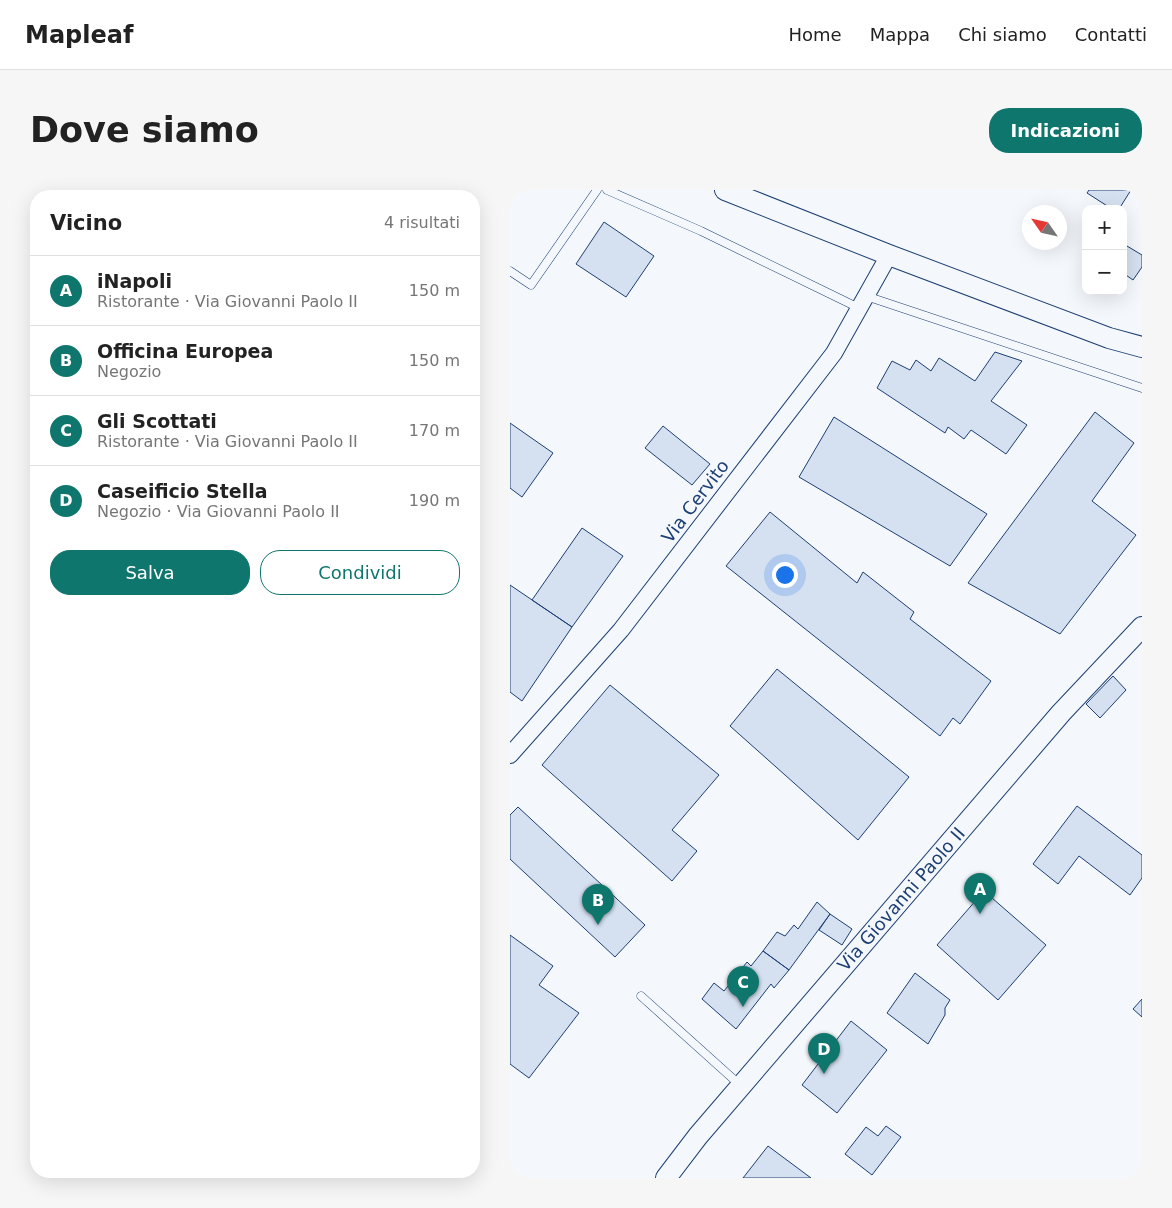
<!DOCTYPE html>
<html lang="it">
<meta charset="utf-8">
<style>
:root{--surface:#fff;--page:#f6f6f6;--text:#222;--muted:#767676;--line:#e0e0e0;--accent:#0f766e}
body{margin:0;font-family:"DejaVu Sans",sans-serif;background:var(--page);color:var(--text)}
.controls{position:absolute;right:15px;top:15px;display:grid;overflow:hidden;border-radius:10px;box-shadow:0 5px 20px #0002}
.controls button{width:45px;height:45px;display:grid;place-items:center;padding:0;border:0;border-bottom:1px solid var(--line);background:var(--surface);color:var(--text);font:25px sans-serif}
.compass{position:absolute;left:512px;top:15px;width:45px;height:45px;border-radius:50%;background:var(--surface);box-shadow:0 5px 20px #0002;rotate:304deg}
.you{position:absolute;left:274px;top:384px;width:18px;height:18px;margin:-12px;border:4px solid #fff;border-radius:50%;background:#1a73e8;box-shadow:0 0 0 8px #1a73e833}
.badge{display:grid;place-items:center;width:32px;height:32px;border-radius:50%;background:var(--accent);color:#fff;font-size:16px;font-weight:700}
.pin{position:absolute;translate:-50% -41px;filter:drop-shadow(0 1px 2px #0008)}
.pin::after{content:'';position:absolute;top:26px;width:18px;height:15px;background:inherit;clip-path:polygon(0 0,100% 0,50% 100%)}
.list{margin:0;padding:0;list-style:none}
h2{display:flex;justify-content:space-between;align-items:center;height:65px;margin:0;padding:0 20px;font-size:21px}
h2 small{font-size:16px;font-weight:400;color:var(--muted)}
.list li{display:grid;grid-template-columns:32px 1fr auto;gap:15px;align-items:center;box-sizing:border-box;height:70px;padding:0 20px;border-top:1px solid var(--line)}
.list b{display:block;font-size:19px;white-space:nowrap}
.list p{margin:0;font-size:16px;white-space:nowrap;color:var(--muted)}
.list em{font-size:16px;font-style:normal;color:var(--muted)}
.actions{display:flex;gap:10px;padding:15px 20px}
.actions a{flex:1;padding:11px 0;border:1px solid var(--accent);border-radius:20px;text-align:center;font-size:18px;color:var(--accent)}
.actions .main{background:var(--accent);color:#fff}
.map{position:relative;flex:none;width:632px;height:988px;overflow:hidden;border-radius:20px}
header{display:flex;align-items:center;gap:30px;box-sizing:border-box;height:70px;padding:0 25px;background:var(--surface);border-bottom:1px solid var(--line)}
header strong{font-size:24px}
nav{display:flex;gap:28px;margin-inline-start:auto;font-size:18px}
.intro{display:flex;align-items:center;justify-content:space-between;box-sizing:border-box;height:120px;padding:0 30px}
h1{margin:0;font-size:35px}
.button{padding:12px 22px;border-radius:20px;background:var(--accent);color:#fff;font-size:18px;font-weight:700}
main{display:flex;gap:30px;padding:0 30px}
aside{flex:1;background:var(--surface);border-radius:20px;box-shadow:0 5px 20px #0002}
.map>svg:first-child{display:block}
</style>
<header>
<strong>Mapleaf</strong>
<nav><a>Home</a><a>Mappa</a><a>Chi siamo</a><a>Contatti</a></nav>
</header>
<div class="intro"><h1>Dove siamo</h1><a class="button">Indicazioni</a></div>
<main>
<aside>
<h2>Vicino<small>4 risultati</small></h2>
<ul class="list">
<li><span class="badge">A</span><div><b>iNapoli</b><p>Ristorante · Via Giovanni Paolo II</p></div><em>150 m</em></li>
<li><span class="badge">B</span><div><b>Officina Europea</b><p>Negozio</p></div><em>150 m</em></li>
<li><span class="badge">C</span><div><b>Gli Scottati</b><p>Ristorante · Via Giovanni Paolo II</p></div><em>170 m</em></li>
<li><span class="badge">D</span><div><b>Caseificio Stella</b><p>Negozio · Via Giovanni Paolo II</p></div><em>190 m</em></li>
</ul>
<div class="actions"><a class="main">Salva</a><a>Condividi</a></div>
</aside>
<div class="map">
<svg width="632" height="988" viewBox="0 0 632 988">
<rect width="100%" height="100%" fill="#f4f7fb"/>
<!-- building -->
<path fill="#d5e0f0" stroke="#1d3f73" d="M579 0H621L609 19H602L577 3Z
M94 32 144 66 116 107 66 74Z
M617 56 632 65V77L623 90 613 83V62Z
M485 162 512 171 481 211 517 235 496 264 461 240 454 249 438 237 435 243 367 198 382 171 400 180 406 170 421 181 429 168 465 191Z
M585 222 624 253 582 311 626 345 550 444 458 393Z
M324 227 477 324 440 376 289 287Z
M0 233 43 263 12 307 0 298Z
M153 236 200 274 182 295 135 258Z
M260 322 347 393 353 382 404 422 400 429 481 491 450 534 443 528 430 546 216 376Z
M72 338 113 366 62 437 22 410Z
M0 395 62 437 12 511 0 502Z
M267 479 399 587 348 650 220 536Z
M603 486 616 500 590 528 576 514Z
M100 495 209 585 162 640 187 661 162 691 32 575Z
M567 616 632 665V688L620 705 569 666 548 694 523 674Z
M8 617 135 735 105 767 0 669V625Z
M474 701 536 755 488 810 427 755Z
M307 712 320 724 279 780 253 761 267 742 275 746 284 735 288 739Z
M320 724 342 739 332 755 309 740Z
M0 745 43 776 29 795 69 823 19 888 0 874Z
M253 761 279 780 264 798 261 794 226 839 192 809 204 793 214 801 237 772 241 776Z
M405 783 440 810 435 818V825L418 854 377 823Z
M632 809V827L623 819Z
M341 831 377 860 327 923 292 895Z
M376 936 391 947 362 985 335 964 356 937 368 946Z
M258 956 301 988H233Z"/>
<g fill="none" stroke-linecap="round" stroke-linejoin="round">
<!-- service casing -->
<g stroke="#1d3f73" stroke-width="9">
<path id="service" d="M97 0 191 41 349 118
M0 81 21 95 87 0
M356 106 632 198
M131 806 230 895"/>
</g>
<!-- minor casing -->
<g stroke="#1d3f73" stroke-width="18">
<path id="minor" d="M0 565 111 440 324 163 379 65"/>
</g>
<!-- tertiary casing -->
<g stroke="#1d3f73" stroke-width="22">
<path id="tertiary" d="M215 0 379 65 599 148 632 157
M156 988 188 946 551 523 632 437"/>
</g>
<!-- service -->
<use href="#service" stroke="#f4f7fb" stroke-width="8"/>
<!-- minor -->
<use href="#minor" stroke="#f4f7fb" stroke-width="16"/>
<!-- tertiary -->
<use href="#tertiary" stroke="#f4f7fb" stroke-width="20"/>
</g>
<g text-anchor="middle" dominant-baseline="central" stroke-width="4" stroke-linejoin="round" paint-order="stroke">
<!-- street labels -->
<g font-size="18" fill="#1d3f73" stroke="#f4f7fb">
<text transform="translate(185 311) rotate(-53)">Via Cervito</text>
<text transform="translate(391 709) rotate(-49)">Via Giovanni Paolo II</text>
</g>
</g>
</svg>
<div class="controls">
<button>+</button>
<button>−</button>
</div>
<svg class="compass" viewBox="-18 -18 36 36"><path d="M0-13l5 13h-10z" fill="#e53935"/><path d="M0 13l5-13h-10z" fill="#767676"/></svg>
<div class="you"></div>
<div class="pin badge" style="left:470px;top:724px">A</div>
<div class="pin badge" style="left:88px;top:735px">B</div>
<div class="pin badge" style="left:233px;top:817px">C</div>
<div class="pin badge" style="left:314px;top:884px">D</div>
</div>
</main>
